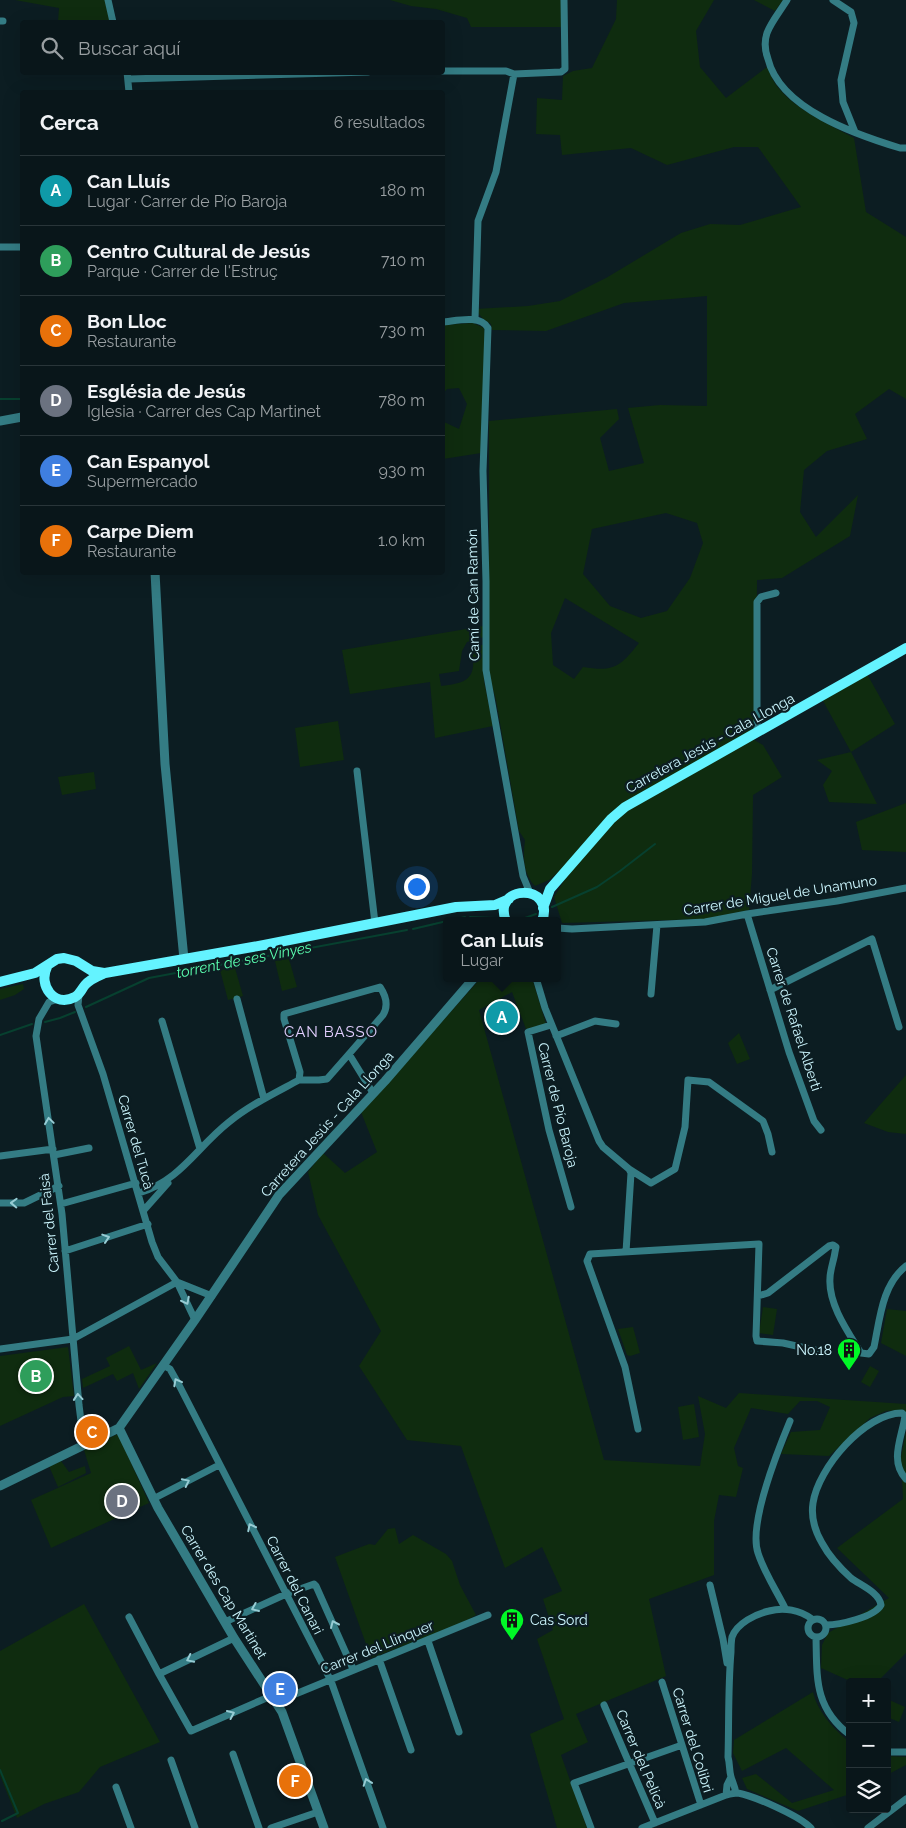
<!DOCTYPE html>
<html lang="es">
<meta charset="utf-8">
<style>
:root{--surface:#09161a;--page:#121f23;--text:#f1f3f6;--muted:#999fa2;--line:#293539;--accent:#b45309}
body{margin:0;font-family:Raleway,sans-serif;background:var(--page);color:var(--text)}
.controls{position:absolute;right:15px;bottom:15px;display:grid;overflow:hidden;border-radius:5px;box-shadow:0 5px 20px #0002}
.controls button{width:45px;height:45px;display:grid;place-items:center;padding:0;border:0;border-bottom:1px solid var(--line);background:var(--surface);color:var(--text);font:25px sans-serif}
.you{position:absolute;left:416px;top:886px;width:18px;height:18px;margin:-12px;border:4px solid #fff;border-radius:50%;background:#1a73e8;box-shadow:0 0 0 8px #1a73e833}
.badge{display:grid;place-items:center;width:32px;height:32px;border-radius:50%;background:var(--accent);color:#fff;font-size:16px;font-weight:700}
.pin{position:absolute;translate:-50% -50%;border:2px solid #fff;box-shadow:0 1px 5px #0006}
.popup{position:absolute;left:443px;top:917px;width:118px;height:65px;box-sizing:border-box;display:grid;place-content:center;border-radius:5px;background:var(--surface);filter:drop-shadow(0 1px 4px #0005);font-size:16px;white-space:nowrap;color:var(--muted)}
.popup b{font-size:19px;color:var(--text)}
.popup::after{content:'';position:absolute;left:50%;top:100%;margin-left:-10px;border:10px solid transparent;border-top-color:var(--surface)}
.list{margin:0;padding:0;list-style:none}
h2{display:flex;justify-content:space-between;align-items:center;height:65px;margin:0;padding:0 20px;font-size:21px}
h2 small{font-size:16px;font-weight:400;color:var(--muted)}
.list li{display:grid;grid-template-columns:32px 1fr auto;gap:15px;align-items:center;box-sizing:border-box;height:70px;padding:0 20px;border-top:1px solid var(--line)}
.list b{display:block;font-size:19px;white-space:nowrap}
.list p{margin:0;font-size:16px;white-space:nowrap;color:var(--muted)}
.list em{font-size:16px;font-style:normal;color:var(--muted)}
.icon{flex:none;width:28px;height:28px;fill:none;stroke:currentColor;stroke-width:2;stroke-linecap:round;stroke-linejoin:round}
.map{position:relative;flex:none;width:906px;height:1828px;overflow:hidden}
.search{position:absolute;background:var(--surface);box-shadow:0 5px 20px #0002;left:20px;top:20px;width:425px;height:55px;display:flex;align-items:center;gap:12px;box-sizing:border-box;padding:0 18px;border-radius:5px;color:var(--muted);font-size:19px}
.panel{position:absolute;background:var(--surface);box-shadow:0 5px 20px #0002;left:20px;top:90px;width:425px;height:485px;border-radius:5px}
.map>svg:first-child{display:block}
</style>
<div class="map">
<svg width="906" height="1828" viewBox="0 0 906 1828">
<rect width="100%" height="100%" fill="#0c1d22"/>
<!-- green -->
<path fill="#0f2c0f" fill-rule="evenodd" d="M15 0H105L110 22H58L59 8Z
M390 0H562L561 27H471L467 18 436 9 411 6Z
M617 0H714L696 31 700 67 726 98 767 67C770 73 772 79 776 85 795 110 827 123 854 138L866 212 906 237V399L889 389 855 414 867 439 827 451 804 470 800 512 816 537 858 495 850 536 782 578 757 580 756 729 658 784 549 880 535 886C523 874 523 856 525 840L519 831 496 700 489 674V421L617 409 619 419 600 438 609 471 644 463 628 408 660 405 707 406V296L624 303 546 331 492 330 491 324 483 319 475 309 528 306 560 301 606 278 681 233 710 224 740 225 801 207 758 147H734L667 165 631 148 562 155 560 135 536 134 537 98 562 100 563 76 573 71 592 68 616 19ZM666 513 697 523 703 543 690 578 667 611 641 618 610 606 583 574 592 529ZM565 598 639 643C620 667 614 672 583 667L574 679 553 665 551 633Z
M754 0H783L775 11Z
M473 323 484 328 486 343 481 453 443 459 442 421 459 429 467 404 459 388 447 389 443 394V325Z
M484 626V637L467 642 462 651 459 671 439 674 441 686C467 683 477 679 472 650L476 645H484V681L493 726 435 738 430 682 350 694 342 650Z
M867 674 895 724 851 752 877 804 829 802 823 785 832 771 817 760 851 752 822 699Z
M338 721 344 760 300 767 295 728Z
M754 740 763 745 782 777 753 795 752 874 749 910 706 919 562 923 554 897 569 873 618 816 749 741Z
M94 772 96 789 62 795 58 777Z
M906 803V852L862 850 856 822Z
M289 959 297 987 282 991 275 961Z
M235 968 243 996 228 1000 220 970Z
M481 978H532L546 1024 526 1029 512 992 479 1010 604 1460 700 1466 705 1434 698 1396 726 1408 739 1393 906 1404V1413L902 1410 886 1411 870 1418 829 1456 781 1454 791 1432 820 1430 830 1407 817 1401H800L788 1414 751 1408 734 1448 738 1466 743 1468 736 1497 719 1495 714 1521V1575L649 1599 666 1676 576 1714 588 1742 561 1755 587 1828H557L530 1734 564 1719 537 1639 553 1630 543 1599 562 1591 542 1547 505 1568 461 1446 407 1440 359 1366 381 1331 318 1215 308 1172 323 1153 345 1173 377 1152 361 1112Z
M23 984 24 989 15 995 0 1000V989Z
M739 1033 750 1059 737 1064 728 1043Z
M906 1075V1134L888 1132 864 1123Z
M763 1307 777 1309 773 1335 759 1333Z
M887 1309 906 1311V1356L881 1343Z
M633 1327 640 1353 630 1356 627 1355 618 1329Z
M129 1346 141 1370 157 1363 139 1389 133 1373 117 1381 113 1374 83 1388 82 1379 110 1366 106 1358Z
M68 1347 74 1396 63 1397 0 1426V1356Z
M870 1366 879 1371 870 1387 861 1382Z
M694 1404 699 1437 683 1440 678 1407Z
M906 1432V1653L877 1682H852L821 1668 822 1645 828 1633 889 1598 837 1548 903 1499 901 1457Z
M118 1434 149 1503 51 1548 31 1500 91 1473 84 1450Z
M61 1461 69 1472 85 1466 86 1473 58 1487 49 1466Z
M395 1528 399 1544 413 1535 446 1554 452 1561 460 1585 476 1615 462 1623 371 1658 335 1557 369 1544 375 1545 388 1529Z
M84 1604 160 1742 100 1767 79 1792 44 1804 17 1818 0 1775V1651Z
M813 1692C817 1711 835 1731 850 1742V1794L798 1811 747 1789 742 1778 756 1774 792 1803 834 1790 786 1748 742 1771 733 1753 734 1740Z
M887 1699 905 1707 899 1722 887 1717Z
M887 1756 906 1757V1765L887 1775Z"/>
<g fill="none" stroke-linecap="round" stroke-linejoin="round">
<!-- stream -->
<path stroke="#07402f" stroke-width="2" d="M0 399H22
M552 907 597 887 620 871 655 844
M470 917 495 918
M516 919 525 918 536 914
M449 921 465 917
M413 929 447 921
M86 1007 149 978 407 930
M45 1022 60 1018 75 1012
M0 1035 32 1024
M0 1770 18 1813 2 1821"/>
<!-- minor -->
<path stroke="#347c84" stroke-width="7" d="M108 0 113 22
M787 0C781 10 771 22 767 33 764 42 765 51 768 59 780 109 857 135 900 148H906
M833 0 851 12 854 23 841 80 843 102 855 132
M0 21H3
M442 71H506L514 74 561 72 565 69 564 0
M127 72 129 92
M129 79 368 72
M0 247H22
M475 320 478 221 496 172 514 74
M442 322C456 321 480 314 488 328L483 471 486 581V670L523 876 530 893
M757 732V602L761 597 776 593
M357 771 375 923
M747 914 789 1052 814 1121 821 1130
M557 928 572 929 705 922 747 914 837 901 906 888
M536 978 545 1008 599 1141 603 1147 629 1169 631 1173 626 1252
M770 990 872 939 899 1027
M651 994 657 925
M79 995 78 1005 103 1074 152 1242 158 1257 177 1282 195 1320
M58 999 49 1002 39 1019 36 1036 62 1214 79 1405 84 1445
M237 999 264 1099
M162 1021 200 1149
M551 1025 528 1032 549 1130 571 1207
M556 1036 595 1021 616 1024
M349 1054 327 1079 319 1080H299L300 1072 284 1019V1014L380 987C386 996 389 1005 383 1015L349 1054 373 1093
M54 1155 89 1148
M0 1156 53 1149
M629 1169 651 1183 675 1169 685 1127 688 1080 709 1082 763 1121 768 1134 772 1152
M139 1193C181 1180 196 1148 229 1122 250 1105 275 1093 299 1080
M0 1203H24L59 1186
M61 1204 136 1183
M144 1210 168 1183
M65 1251 148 1224
M177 1282 212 1296
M758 1296 768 1293 829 1246 833 1245 836 1247 835 1252C834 1260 830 1270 830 1278 828 1304 848 1332 861 1353L869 1354 874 1347C880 1318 882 1285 906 1266
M0 1349 73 1339 177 1282
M163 1365 170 1369 179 1385 331 1681 383 1828
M638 1429 625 1367 587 1261 590 1254 759 1244 756 1336 757 1341 783 1343 828 1353
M153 1499 219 1465
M710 1585 723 1639 727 1663
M785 1608C776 1590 764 1572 758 1553 748 1524 778 1450 790 1421
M129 1617 159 1674
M808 1628a9 9 0 1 1 18 0a9 9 0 1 1-18 0Z
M225 1622 286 1594 314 1584 316 1586 353 1669
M826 1625C839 1625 875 1617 881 1605 879 1592 860 1585 851 1578 840 1568 829 1556 822 1543 815 1531 811 1516 813 1503 818 1468 865 1413 902 1413L905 1416C902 1437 889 1461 906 1479
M816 1637C817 1678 814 1708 850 1735
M234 1638 159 1674 191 1731 271 1696
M428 1641 459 1732
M379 1659 411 1750
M662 1682 701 1805
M276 1702 488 1615
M604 1705 655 1823
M887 1752H906
M233 1754 259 1828
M171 1760 195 1828
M116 1787 131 1828
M736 1793C735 1787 733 1783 731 1777 729 1770 730 1764 728 1757 729 1722 728 1687 731 1652 731 1648 731 1642 732 1637 737 1623 756 1614 769 1611 784 1607 800 1610 812 1619
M726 1795 727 1785 731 1777
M271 1828 318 1812
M591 1828 574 1783 682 1745
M642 1828 726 1795C730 1794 734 1793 738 1793 754 1796 800 1816 811 1828
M868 1828 906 1799"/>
<!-- tertiary -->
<path stroke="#347c84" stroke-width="9" d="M0 421 22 417
M155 572 165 764 184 959
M119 1428 158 1508 234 1638 282 1712 324 1828
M0 1486 119 1428 195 1320 279 1195 385 1081 474 978"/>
<!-- secondary -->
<path stroke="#64f3ff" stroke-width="10" d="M543 908 550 889 611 819 625 807 906 648
M506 921C491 884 556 883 542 921
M47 967C38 985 54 1008 75 997 80 994 81 990 85 985 90 979 98 976 105 973L264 945 456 907 495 905 509 899
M0 982 35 973 57 959 64 958 76 961 92 971 104 973"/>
</g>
<!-- one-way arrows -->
<defs><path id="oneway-chevron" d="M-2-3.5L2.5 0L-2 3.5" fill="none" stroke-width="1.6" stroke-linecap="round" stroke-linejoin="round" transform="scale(1.25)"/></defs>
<g stroke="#97ccd4">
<use href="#oneway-chevron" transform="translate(49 1121) rotate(-98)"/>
<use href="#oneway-chevron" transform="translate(14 1203) rotate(-178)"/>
<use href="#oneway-chevron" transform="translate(106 1238) rotate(-18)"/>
<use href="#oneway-chevron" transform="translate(186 1301) rotate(63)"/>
<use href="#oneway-chevron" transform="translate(177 1382) rotate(-118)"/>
<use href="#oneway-chevron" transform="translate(78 1397) rotate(-95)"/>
<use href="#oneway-chevron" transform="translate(186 1482) rotate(-26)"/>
<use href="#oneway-chevron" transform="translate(251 1527) rotate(-117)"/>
<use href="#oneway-chevron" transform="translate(255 1608) rotate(157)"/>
<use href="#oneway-chevron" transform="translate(334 1624) rotate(-114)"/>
<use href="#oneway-chevron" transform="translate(190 1659) rotate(154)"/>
<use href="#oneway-chevron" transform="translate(231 1714) rotate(-24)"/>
<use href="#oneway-chevron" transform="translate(367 1782) rotate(-109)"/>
</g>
<!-- icons -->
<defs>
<g id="building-pin" transform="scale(1.25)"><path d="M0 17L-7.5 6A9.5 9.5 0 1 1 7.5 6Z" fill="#00f826" stroke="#0c1d22"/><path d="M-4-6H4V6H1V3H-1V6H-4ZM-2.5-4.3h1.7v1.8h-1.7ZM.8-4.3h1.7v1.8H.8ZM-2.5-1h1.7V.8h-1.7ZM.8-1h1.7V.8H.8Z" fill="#111"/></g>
</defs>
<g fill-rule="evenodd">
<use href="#building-pin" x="849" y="1350"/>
<use href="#building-pin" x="512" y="1620"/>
</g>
<g text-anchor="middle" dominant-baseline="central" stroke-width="4.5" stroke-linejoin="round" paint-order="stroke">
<!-- street labels -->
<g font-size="14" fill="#cdf7ff" stroke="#0c1d22">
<text transform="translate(473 595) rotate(-91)">Camí de Can Ramón</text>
<text transform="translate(710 743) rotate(-29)">Carretera Jesús - Cala Llonga</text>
<text transform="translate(780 895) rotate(-9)">Carrer de Miguel de Unamuno</text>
<text transform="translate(794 1019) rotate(72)">Carrer de Rafael Alberti</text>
<text transform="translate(558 1105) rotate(76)">Carrer de Pío Baroja</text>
<text transform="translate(327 1124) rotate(-48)">Carretera Jesús - Cala Llonga</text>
<text transform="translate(136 1142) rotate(74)">Carrer del Tucà</text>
<text transform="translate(49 1223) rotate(-96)">Carrer del Faisà</text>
<text transform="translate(295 1585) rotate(63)">Carrer del Canari</text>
<text transform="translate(224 1592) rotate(59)">Carrer des Cap Martinet</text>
<text transform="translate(377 1647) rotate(-22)">Carrer del Llinquer</text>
<text transform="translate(693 1740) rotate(73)">Carrer del Colibri</text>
<text transform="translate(641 1759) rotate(67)">Carrer del Pelicà</text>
</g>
<!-- poi labels -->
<g font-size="14" fill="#cdf7ff" stroke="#0c1d22" text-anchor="end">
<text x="832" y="1350">No.18</text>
<text x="530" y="1620" text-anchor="start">Cas Sord</text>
</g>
<!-- water labels -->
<g font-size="15" font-style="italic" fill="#5bffb0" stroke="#0c1d22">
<text transform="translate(244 960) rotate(-11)">torrent de ses Vinyes</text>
</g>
<!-- neighbourhood labels -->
<g font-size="15" letter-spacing="1" fill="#e3cfff" stroke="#0c1d22">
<text x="331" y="1032">CAN BASSO</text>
</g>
</g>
</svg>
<div class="controls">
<button>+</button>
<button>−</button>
<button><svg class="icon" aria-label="layers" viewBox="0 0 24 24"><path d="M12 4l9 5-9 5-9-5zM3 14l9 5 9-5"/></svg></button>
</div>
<div class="you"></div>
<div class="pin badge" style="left:502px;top:1017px;background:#0f9aa8">A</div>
<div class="popup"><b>Can Lluís</b>Lugar</div>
<div class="pin badge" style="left:36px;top:1376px;background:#2e9e5b">B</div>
<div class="pin badge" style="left:92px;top:1432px;background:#e8710a">C</div>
<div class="pin badge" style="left:122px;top:1501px;background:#6b7280">D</div>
<div class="pin badge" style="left:280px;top:1689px;background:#3f7fe0">E</div>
<div class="pin badge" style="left:295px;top:1781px;background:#e8710a">F</div>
<div class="search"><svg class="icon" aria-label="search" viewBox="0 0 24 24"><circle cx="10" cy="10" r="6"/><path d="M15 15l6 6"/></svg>Buscar aquí</div>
<section class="panel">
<h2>Cerca<small>6 resultados</small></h2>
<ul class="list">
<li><span class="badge" style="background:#0f9aa8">A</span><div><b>Can Lluís</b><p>Lugar · Carrer de Pío Baroja</p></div><em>180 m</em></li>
<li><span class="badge" style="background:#2e9e5b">B</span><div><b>Centro Cultural de Jesús</b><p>Parque · Carrer de l'Estruç</p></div><em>710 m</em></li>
<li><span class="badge" style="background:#e8710a">C</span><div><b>Bon Lloc</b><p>Restaurante</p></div><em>730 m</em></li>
<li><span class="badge" style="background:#6b7280">D</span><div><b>Església de Jesús</b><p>Iglesia · Carrer des Cap Martinet</p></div><em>780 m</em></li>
<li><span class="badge" style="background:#3f7fe0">E</span><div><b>Can Espanyol</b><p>Supermercado</p></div><em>930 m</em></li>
<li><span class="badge" style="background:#e8710a">F</span><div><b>Carpe Diem</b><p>Restaurante</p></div><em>1.0 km</em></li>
</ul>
</section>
</div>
